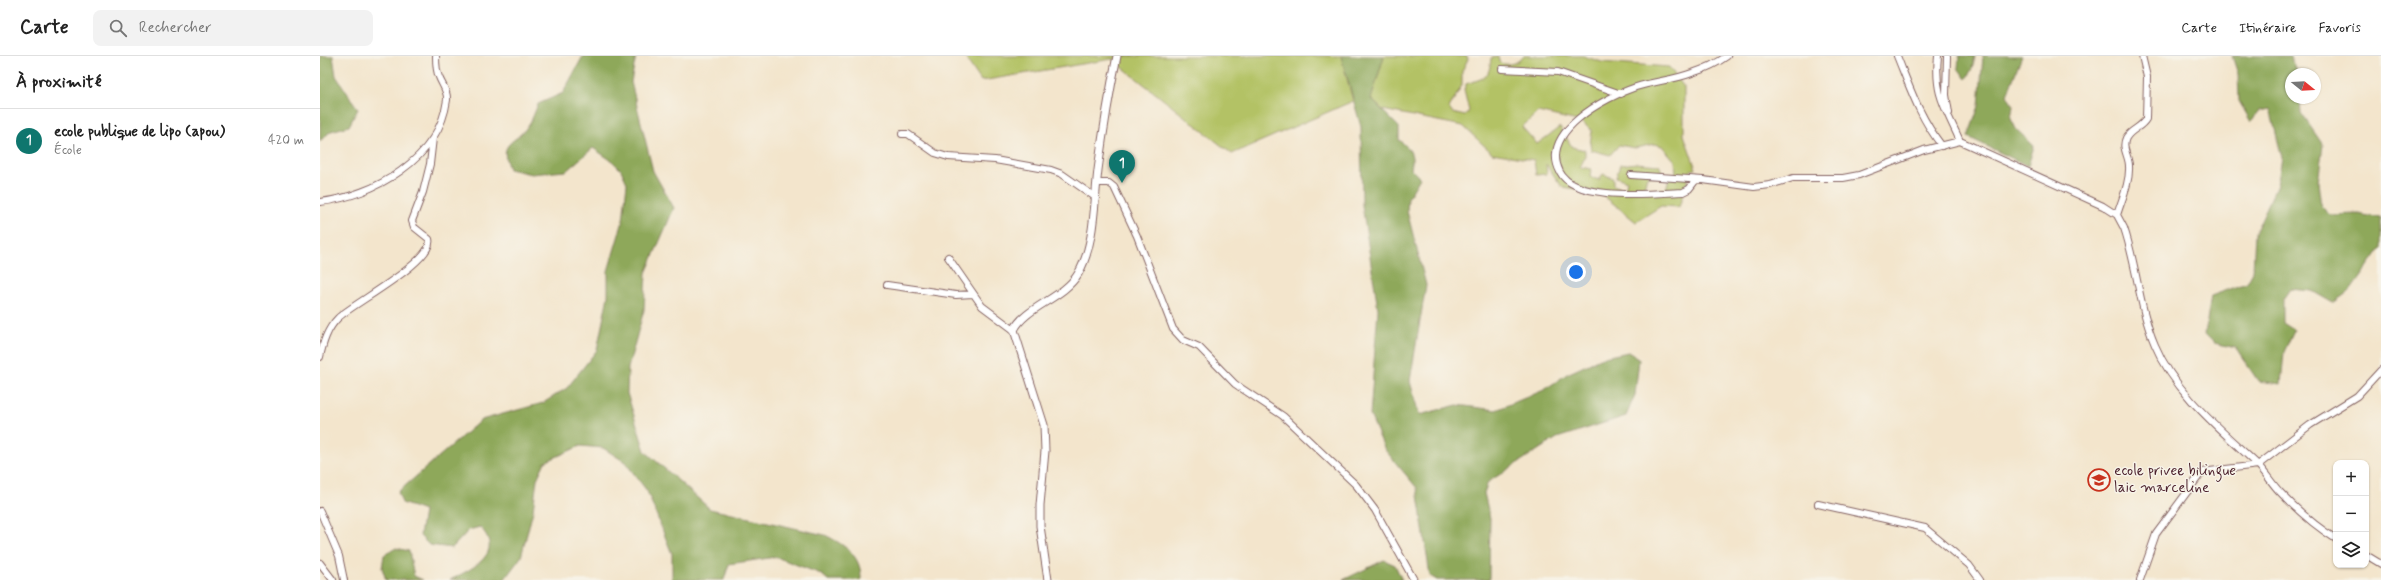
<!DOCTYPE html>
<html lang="fr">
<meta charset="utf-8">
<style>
:root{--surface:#fff;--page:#f2f2f2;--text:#222;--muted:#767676;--line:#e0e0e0;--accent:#0f766e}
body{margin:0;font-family:Mynerve,sans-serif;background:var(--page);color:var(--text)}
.controls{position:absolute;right:12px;bottom:12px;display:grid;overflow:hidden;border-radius:8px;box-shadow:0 1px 3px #0004}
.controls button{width:36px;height:36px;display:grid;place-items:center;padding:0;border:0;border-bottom:1px solid var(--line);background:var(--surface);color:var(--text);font:20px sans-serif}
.compass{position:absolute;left:1965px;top:12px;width:36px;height:36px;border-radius:50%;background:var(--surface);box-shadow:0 1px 3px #0004;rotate:108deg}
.you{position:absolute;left:1256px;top:216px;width:14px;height:14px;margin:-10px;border:3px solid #fff;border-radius:50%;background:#1a73e8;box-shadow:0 0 0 6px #1a73e833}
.badge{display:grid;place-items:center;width:26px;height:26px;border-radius:50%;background:var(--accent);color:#fff;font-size:13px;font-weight:700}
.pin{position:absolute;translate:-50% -33px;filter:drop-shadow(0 1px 2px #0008)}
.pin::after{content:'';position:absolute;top:21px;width:14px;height:12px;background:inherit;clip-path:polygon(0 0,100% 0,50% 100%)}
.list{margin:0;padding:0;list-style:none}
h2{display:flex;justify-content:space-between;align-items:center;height:52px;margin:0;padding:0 16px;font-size:17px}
h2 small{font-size:13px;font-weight:400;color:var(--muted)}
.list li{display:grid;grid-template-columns:26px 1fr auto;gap:12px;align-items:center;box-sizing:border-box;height:64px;padding:0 16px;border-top:1px solid var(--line)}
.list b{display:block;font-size:15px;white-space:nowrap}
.list p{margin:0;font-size:13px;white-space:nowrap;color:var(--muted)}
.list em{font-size:13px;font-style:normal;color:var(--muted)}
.icon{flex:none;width:22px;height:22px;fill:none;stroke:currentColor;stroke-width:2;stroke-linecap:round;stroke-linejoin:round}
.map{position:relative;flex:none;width:2061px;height:524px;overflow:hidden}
header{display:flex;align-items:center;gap:24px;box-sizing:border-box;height:56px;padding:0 20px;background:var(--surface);border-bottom:1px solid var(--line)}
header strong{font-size:19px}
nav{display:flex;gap:22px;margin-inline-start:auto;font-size:14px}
.search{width:280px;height:36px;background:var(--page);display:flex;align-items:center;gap:10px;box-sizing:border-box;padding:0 14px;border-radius:8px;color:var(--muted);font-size:15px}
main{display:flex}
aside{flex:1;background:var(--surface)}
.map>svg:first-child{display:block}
</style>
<header>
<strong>Carte</strong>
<div class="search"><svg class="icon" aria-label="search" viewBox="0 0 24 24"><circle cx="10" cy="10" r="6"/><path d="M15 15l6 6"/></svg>Rechercher</div>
<nav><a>Carte</a><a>Itinéraire</a><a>Favoris</a></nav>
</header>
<main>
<aside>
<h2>À proximité<small></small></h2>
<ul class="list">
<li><span class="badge">1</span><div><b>ecole publique de lipo (apou)</b><p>École</p></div><em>420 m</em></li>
</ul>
</aside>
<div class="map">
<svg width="2061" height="524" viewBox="0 0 2061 524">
<rect width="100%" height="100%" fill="#f7f3e8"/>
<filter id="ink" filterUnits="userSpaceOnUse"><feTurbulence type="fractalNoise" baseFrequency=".025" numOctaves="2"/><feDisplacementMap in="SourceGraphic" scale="8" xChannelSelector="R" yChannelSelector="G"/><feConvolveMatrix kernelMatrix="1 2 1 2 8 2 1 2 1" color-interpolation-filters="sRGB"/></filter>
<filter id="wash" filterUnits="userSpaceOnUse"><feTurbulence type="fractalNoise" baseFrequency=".012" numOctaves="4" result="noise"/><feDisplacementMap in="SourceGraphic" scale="16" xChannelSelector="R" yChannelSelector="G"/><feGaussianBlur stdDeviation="0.9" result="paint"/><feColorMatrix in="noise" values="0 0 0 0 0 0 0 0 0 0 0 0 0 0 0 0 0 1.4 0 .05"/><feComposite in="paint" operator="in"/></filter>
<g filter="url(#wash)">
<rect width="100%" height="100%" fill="#f3e5cc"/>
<!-- green -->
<path fill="#b3c265" stroke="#7e7048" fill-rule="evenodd" d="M644 0H1021L1033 45 912 98 792 3 661 25Z
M1064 0H1147L1148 3 1142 15V29L1129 52 1132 57 1145 60 1149 55 1144 34 1146 28C1165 21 1169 24 1171 2L1178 1 1180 7C1189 10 1198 7 1204 0H1263L1282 6 1349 11 1364 31V79L1376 113 1371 114 1359 151 1341 150 1316 166 1279 136 1242 131 1226 108 1227 118 1216 119 1214 104 1172 97 1143 70 1063 54 1051 43ZM1218 56 1262 66 1272 75 1270 88 1271 94 1290 99 1299 89 1315 92 1335 88 1342 90 1355 105 1356 118 1350 119 1346 133 1327 134 1324 132 1327 120H1344L1339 109 1316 107 1300 109 1296 121 1307 125 1305 133 1293 129V122L1283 118 1279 124 1270 121 1271 113 1260 111 1265 101V94L1252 91 1240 71 1217 88 1202 71Z"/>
<!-- forest -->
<path fill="#8ea85a" stroke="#6c6442" d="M0 0H13L16 20 38 53 29 70 11 75 0 85Z
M263 0H316L311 26 333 115 354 152 326 217 324 254 308 312 307 337 325 395 390 453 505 479C525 489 542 500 541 524H508L501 518 456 501 409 508 404 524H352V498L327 435 305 406 283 392 260 390 225 406 217 423 213 455 201 501 184 524H130C151 513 186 498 160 471L149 474 132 492 109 489 100 480 104 455 82 447 78 436 161 364 223 347 247 332 277 294 288 240V215L303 165 307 127 301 114 292 105 273 92 246 115 211 118 189 113C178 85 194 89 207 71 212 65 215 55 218 48L243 37Z
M1021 0H1064L1051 43 1079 71V84C1091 93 1094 99 1091 113L1100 122 1088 142 1087 155 1106 229 1090 325 1099 359 1137 349 1176 354 1224 334 1247 318 1284 301 1308 296 1319 303 1315 339 1306 360 1237 382 1168 426 1164 437 1170 462 1169 524H1117L1110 520 1097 432 1065 394 1050 359 1058 253 1042 149 1041 71Z
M1639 0H1655L1652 13 1646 23 1638 12Z
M1663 0H1702L1687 39 1693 50 1691 62 1696 73 1714 90 1708 110 1648 81 1659 50Z
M1912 0H1971L1978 18H1971V42H1980L1981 57 2003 89 1998 126 2001 150 2010 159 2038 158 2061 162V192L2031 234 2013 247 1992 235 1970 233 1963 243V267L1974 274 1964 296 1961 328 1938 325 1916 292 1894 287 1885 278 1891 240 1927 227 1933 216 1935 177 1957 129 1962 102 1950 53 1938 55 1931 66 1919 45 1918 18Z
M76 492 89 495 94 520 103 524H66L62 512 64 499Z
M1064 504 1075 509 1082 524H1023Z"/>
</g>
<g filter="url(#ink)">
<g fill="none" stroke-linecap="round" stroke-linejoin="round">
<!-- minor casing -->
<g stroke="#856463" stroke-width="8">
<path id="minor" d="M1577 0C1590 32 1600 62 1622 90
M1618 0C1614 39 1625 51 1640 85
M1627 0 1626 39 1629 57
M1182 13 1238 16 1301 38
M582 78H588L615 97 628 101 675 104 731 114 742 118 775 141
M1311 119 1383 124 1434 131 1450 129 1473 122H1523L1539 119 1604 94 1640 85 1783 150 1797 159 1804 172C1817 210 1819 252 1835 289 1855 337 1900 373 1937 408 1946 417 1952 428 1960 436 1977 454 1995 470 2016 483
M1376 124 1369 133 1363 136C1334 137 1255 146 1240 116 1219 76 1286 41 1316 31 1334 25 1354 24 1372 17 1385 13 1396 8 1407 0
M777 127H789L794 131 817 180 853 273 863 284 879 291 915 328 963 360 1036 429 1055 454 1094 524
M0 146C54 140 119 103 127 44 128 35 122 29 119 21 116 15 116 7 116 0
M1797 159C1802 143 1810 126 1809 110 1809 100 1801 92 1806 82 1811 73 1821 72 1826 63L1827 21 1822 0
M628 201 662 250 694 274
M567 229 636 239 653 238
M0 301C3 287 7 273 18 262 32 248 116 204 109 183L94 171 92 165 103 136 110 108 113 82
M1498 448 1605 472 1649 509 1660 524
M0 455 19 500 24 524
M2046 499 2061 508
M0 507 13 524
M1820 524 1836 478 1882 416 1938 409 1990 369 2037 340 2061 314"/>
</g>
<!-- tertiary casing -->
<g stroke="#856463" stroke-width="9">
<path id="tertiary" d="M728 524 720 470V449L725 395 724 369 694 274C705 251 744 242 758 218 775 189 774 147 778 114 783 76 789 38 797 0"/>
</g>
<!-- minor -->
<use href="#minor" stroke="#fff" stroke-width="6"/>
<!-- tertiary -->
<use href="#tertiary" stroke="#fff" stroke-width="7"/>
</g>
</g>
<!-- icons -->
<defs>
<g id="school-ring" transform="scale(1.15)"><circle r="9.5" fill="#f7f3e8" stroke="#c8321e" stroke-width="1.5"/><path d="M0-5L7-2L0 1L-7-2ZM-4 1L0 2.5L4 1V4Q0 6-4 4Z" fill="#c8321e"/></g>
</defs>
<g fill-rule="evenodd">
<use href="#school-ring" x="1779" y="424"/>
</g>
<g text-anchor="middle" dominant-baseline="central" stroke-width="3" stroke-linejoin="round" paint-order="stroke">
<!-- poi labels -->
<g font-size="15" fill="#4a1f2b" stroke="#f7f3e8" text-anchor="start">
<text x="1794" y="415">ecole privee bilingue<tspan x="1794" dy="17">laic marceline</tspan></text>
</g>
</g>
</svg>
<div class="controls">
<button>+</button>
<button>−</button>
<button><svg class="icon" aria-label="layers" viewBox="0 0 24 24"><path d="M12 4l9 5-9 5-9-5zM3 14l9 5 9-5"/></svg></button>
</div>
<svg class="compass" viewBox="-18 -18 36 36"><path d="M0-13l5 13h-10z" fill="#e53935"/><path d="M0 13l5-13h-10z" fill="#767676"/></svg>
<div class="you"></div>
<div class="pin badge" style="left:802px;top:127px">1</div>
</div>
</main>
